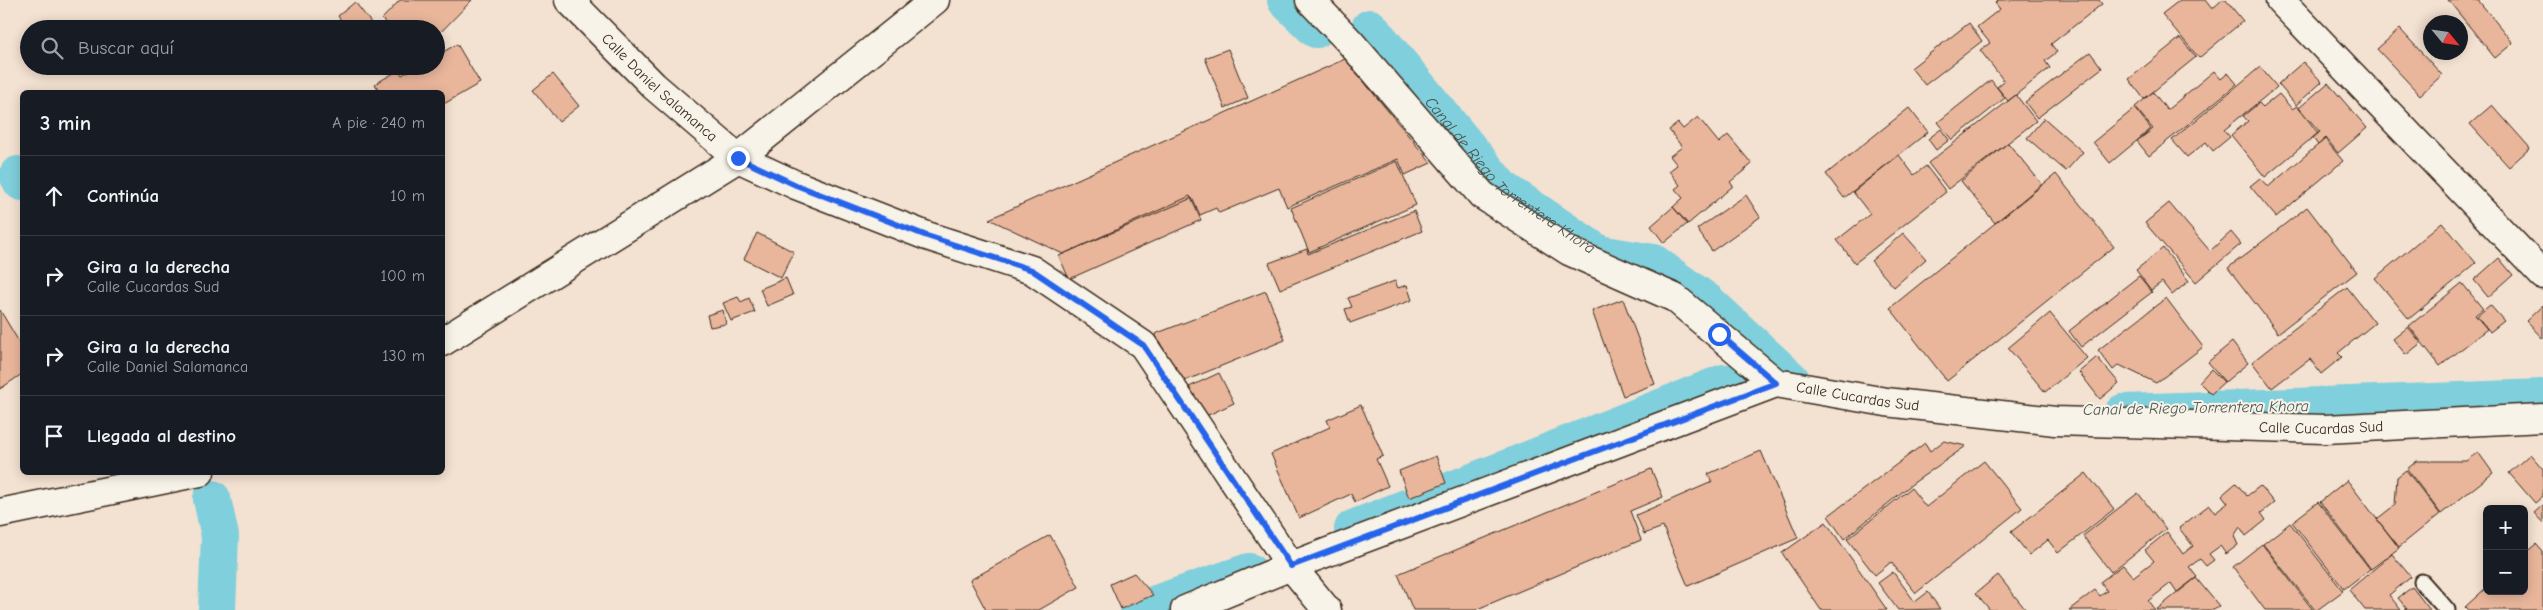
<!DOCTYPE html>
<html lang="es">
<meta charset="utf-8">
<style>
:root{--surface:#171b24;--page:#20242c;--text:#f1f3f6;--muted:#9ea1a6;--line:#363941}
body{margin:0;font-family:"Comic Neue",sans-serif;background:var(--page);color:var(--text)}
.controls{position:absolute;right:15px;bottom:15px;display:grid;overflow:hidden;border-radius:8px;box-shadow:0 2px 12px #0003}
.controls button{width:45px;height:45px;display:grid;place-items:center;padding:0;border:0;border-bottom:1px solid var(--line);background:var(--surface);color:var(--text);font:25px sans-serif}
.compass{position:absolute;left:2423px;top:15px;width:45px;height:45px;border-radius:50%;background:var(--surface);box-shadow:0 2px 12px #0003;rotate:119deg}
.stop{position:absolute;width:15px;height:15px;margin:-11px;border:4px solid #2563eb;border-radius:50%;background:#fff}
.stop.end{background:#2563eb;border-color:#fff;box-shadow:0 1px 5px #0008}
.list{margin:0;padding:0;list-style:none}
h2{display:flex;justify-content:space-between;align-items:center;height:65px;margin:0;padding:0 20px;font-size:21px}
h2 small{font-size:16px;font-weight:400;color:var(--muted)}
.list li{display:grid;grid-template-columns:32px 1fr auto;gap:15px;align-items:center;box-sizing:border-box;height:80px;padding:0 20px;border-top:1px solid var(--line)}
.list b{display:block;font-size:19px;white-space:nowrap}
.list p{margin:0;font-size:16px;white-space:nowrap;color:var(--muted)}
.list em{font-size:16px;font-style:normal;color:var(--muted)}
.icon{flex:none;width:28px;height:28px;fill:none;stroke:currentColor;stroke-width:2;stroke-linecap:round;stroke-linejoin:round}
.map{position:relative;flex:none;width:2543px;height:610px;overflow:hidden}
.search{position:absolute;background:var(--surface);box-shadow:0 2px 12px #0003;left:20px;top:20px;width:425px;height:55px;display:flex;align-items:center;gap:12px;box-sizing:border-box;padding:0 18px;border-radius:28px;color:var(--muted);font-size:19px}
.panel{position:absolute;background:var(--surface);box-shadow:0 2px 12px #0003;left:20px;top:90px;width:425px;height:385px;border-radius:8px}
.map>svg:first-child{display:block}
</style>
<div class="map">
<svg width="2543" height="610" viewBox="0 0 2543 610">
<rect width="100%" height="100%" fill="#f3e1d1"/>
<filter id="ink" filterUnits="userSpaceOnUse"><feTurbulence type="fractalNoise" baseFrequency=".02" numOctaves="2"/><feDisplacementMap in="SourceGraphic" scale="10" xChannelSelector="R" yChannelSelector="G"/><feConvolveMatrix kernelMatrix="1 2 1 2 8 2 1 2 1" color-interpolation-filters="sRGB"/></filter>
<g filter="url(#ink)">
<g fill="none" stroke-linecap="round" stroke-linejoin="round">
<!-- canal -->
<g stroke="#80cfdc" stroke-width="38">
<path d="M1286 0 1316 29"/>
<path id="s1" d="M1370 28 1501 188 1599 254 1653 263 1707 302 1791 380"/>
<path d="M18 175 22 182"/>
<path d="M2123 413 2543 398"/>
<path d="M212 499 220 536 217 610"/>
<path d="M1353 529 1724 383H1735"/>
<path d="M1139 610 1249 572"/>
</g>
</g>
<!-- building -->
<path fill="#e9b69b" stroke="#3b2a1e" d="M400 0H472L436 37V29H392L382 19Z
M1998 0H2099L2102 4 2051 44 2057 52 2045 61 2050 68 2008 101 1997 87 2004 81 1980 50 1990 43 1977 27 2000 9 1995 3Z
M2180 0H2205L2212 9 2222 0H2226L2243 21 2199 58 2162 14Z
M2448 0H2478L2513 43 2495 58Z
M355 2 372 24 365 29H347L338 16Z
M1969 23 1982 41 1925 85 1911 68Z
M2400 29 2442 75 2420 95 2377 49Z
M2180 38 2196 57 2144 99 2129 79Z
M457 44 480 83 442 105V92H380L375 84 399 70 402 75 418 66H436V56Z
M1228 49 1248 98 1225 108 1205 58Z
M2090 52 2102 68 2037 118 2025 102Z
M1345 59 1431 163 1405 175 1398 159 1287 207 1279 188 1219 213 1216 208 1200 215 1192 198 1063 254 989 219Z
M2303 62 2322 82 2296 105 2278 84Z
M2260 67 2277 87 2224 130 2230 137 2213 151 2206 142 2187 157 2172 140Z
M2214 71 2221 79 2228 73 2237 84 2149 156 2137 141 2153 129 2135 107 2153 92 2167 110Z
M553 74 579 106 559 122 533 90Z
M1991 80 2005 98 1952 140 1938 122Z
M2328 83 2367 128 2338 153 2326 138 2318 145 2313 138 2320 132 2299 108Z
M2279 94 2292 109 2297 106 2318 133 2265 177 2231 135 2248 121 2243 116 2259 103 2263 107Z
M2016 95 2036 121 1948 189 1928 163Z
M2492 105 2530 148 2509 167 2470 124Z
M1909 108 1928 132 1844 198 1826 174Z
M2135 108 2151 129 2110 163 2093 142Z
M1698 117 1719 143 1728 135 1752 164 1730 182 1733 186 1688 224 1673 207 1683 198 1675 189 1680 185 1669 171 1677 165 1670 156 1682 147 1669 130 1678 123 1683 129Z
M2044 118 2083 152 2066 171 2027 138Z
M1941 129 1949 140 1936 150 1928 139Z
M2325 139 2343 161 2276 217 2250 186 2260 178 2268 187Z
M2008 143 2042 184 1995 223 1961 181Z
M1899 155 1914 175 1926 166 1946 192 1855 263 1837 240 1870 214 1853 192Z
M1397 161 1416 205 1309 252 1291 208Z
M2056 174 2114 247 1947 381 1890 308Z
M1746 195 1760 217 1712 251 1697 229Z
M1190 196 1201 220 1069 279 1059 256Z
M2169 203 2210 251 2231 232 2241 244 2196 282 2145 223Z
M1673 207 1687 224 1664 243 1651 226Z
M2307 207 2357 272 2278 333 2228 268Z
M1414 211 1422 231 1280 289 1269 263 1307 249 1308 254Z
M2442 222 2476 263 2409 319 2375 278Z
M757 233 794 252 781 278 744 259Z
M1903 233 1926 259 1894 287 1871 261Z
M2163 248 2189 281 2172 295 2162 282 2151 290 2136 270Z
M2499 258 2513 275 2488 297 2474 280Z
M2139 276 2152 292 2081 347 2069 331Z
M786 278 793 295 767 306 760 289Z
M1395 281 1398 288 1407 285 1412 300 1350 323 1345 309 1352 307 1348 298Z
M2462 283 2483 309 2475 315 2487 329 2440 366 2409 326Z
M2347 287 2375 323 2338 353 2342 357 2321 374 2310 359 2272 388 2252 362Z
M1266 291 1285 340 1182 382 1155 334Z
M738 297 741 302 749 298 755 312 731 321 723 303Z
M2166 298 2203 347 2156 383 2119 365 2113 370 2098 350Z
M1623 299 1655 384 1623 396 1592 311Z
M2490 305 2504 321 2490 332 2477 316Z
M2543 305V339L2526 321Z
M0 310 22 347V374L0 389Z
M723 310 726 324 710 327 707 315Z
M2050 313 2087 358 2045 392 2008 348Z
M2408 327 2421 343 2406 355 2393 339Z
M2232 342 2248 363 2225 382 2208 362Z
M2097 357 2119 383 2100 399 2079 372Z
M2211 369 2224 382 2211 394 2199 382Z
M1219 373 1234 403 1204 417 1189 387Z
M1361 405 1383 456 1376 459 1388 486 1355 502 1351 494 1299 518 1271 454 1330 427 1327 420Z
M1944 441 1966 446 1912 484 1844 539 1828 516 1925 443 1930 451Z
M1761 451 1798 538 1688 586 1663 527 1644 534 1636 515 1712 482 1708 474Z
M2478 452 2493 473 2441 514 2407 469 2417 461H2466Z
M2530 454 2543 469V496L2535 503 2509 473Z
M1436 456 1446 483 1409 498 1399 471Z
M1984 461 2022 508 1916 593 1891 562 1875 575 1847 539 1911 488 1926 507Z
M1651 469 1663 497 1630 511 1641 540 1475 610H1413L1398 574Z
M2406 470 2440 514 2399 547 2377 519 2395 505 2397 477Z
M2086 473 2114 509 2058 553 2048 540 2029 555 2011 532Z
M2347 480 2399 548 2371 569 2320 502Z
M2236 483 2247 496 2260 486 2274 503 2261 513 2266 520 2246 536 2240 527 2234 536 2238 545 2226 554 2220 546 2209 554 2214 560 2206 566 2200 559 2189 567 2197 577 2177 592 2171 583 2148 601 2155 610H2069L2095 590 2100 596 2107 591 2100 582 2123 565 2133 577 2154 561 2145 550 2167 532 2183 554 2193 546 2179 528 2209 505 2215 513 2228 503 2222 495Z
M2138 493 2166 529 2111 572 2083 536Z
M2318 502 2370 569 2344 589 2292 522Z
M2543 505V523L2534 513Z
M1826 522 1887 610H1821L1782 553Z
M2290 523 2343 591 2317 610H2315L2263 544Z
M1050 535 1079 587 1039 610H986L970 580Z
M2262 544 2313 610H2265L2233 567Z
M2536 544 2543 552V610H2468L2465 607 2487 587V591H2524V554Z
M2392 554 2411 577 2389 595 2401 610H2365L2349 590Z
M1893 572 1915 602 1928 592 1940 609 1898 610 1878 583Z
M1134 573 1153 595 1121 609 1110 584Z
M1998 575 2026 610H1990L1976 593Z
M2196 578 2219 606 2214 610H2156Z
M2412 587 2430 610H2405L2407 609 2398 598Z"/>
<g fill="none" stroke-linecap="round" stroke-linejoin="round">
<!-- lane casing -->
<g stroke="#3b2a1e" stroke-width="19">
<path id="lane" d="M2422 582 2447 610"/>
</g>
<!-- street casing -->
<g stroke="#3b2a1e" stroke-width="31">
<g id="street">
<path id="s2" d="M569 0 654 86 738 158 796 185 927 236 1032 270 1143 345 1291 566 1327 610"/>
<path d="M1310 0 1350 42 1482 195 1569 251 1675 298 1776 383"/>
<path d="M442 342 738 158 935 0"/>
<path d="M0 513 200 472"/>
<path id="s3" d="M1185 610 1291 566 1776 383 1886 402 2055 421 2325 429 2543 418"/>
</g>
</g>
<!-- secondary casing -->
<g stroke="#3b2a1e" stroke-width="31">
<path id="secondary" d="M2280 0 2543 275"/>
</g>
<!-- lane -->
<use href="#lane" stroke="#f7f3e8" stroke-width="15"/>
<!-- street -->
<use href="#street" stroke="#f7f3e8" stroke-width="28"/>
<!-- secondary -->
<use href="#secondary" stroke="#f7f3e8" stroke-width="28"/>
</g>
</g>
<g fill="none" stroke-linecap="round" stroke-linejoin="round" filter="url(#ink)">
<!-- route -->
<path stroke="#2563eb" stroke-width="6" d="M738 158 796 185 927 236 1032 270 1143 345 1291 566 1776 383 1719 334"/>
</g>
<g text-anchor="middle" dominant-baseline="central" stroke-width="4" stroke-linejoin="round" paint-order="stroke">
<!-- street labels -->
<g font-size="15" fill="#3b2a1e" stroke="#f7f3e8">
<text stroke="none"><textPath href="#s2" startOffset="126">Calle Daniel Salamanca</textPath></text>
<text stroke="none"><textPath href="#s3" startOffset="716">Calle Cucardas Sud</textPath></text>
<text stroke="none"><textPath href="#s3" startOffset="1181">Calle Cucardas Sud</textPath></text>
</g>
<!-- water labels -->
<g font-size="16" font-style="italic" fill="#4c534e" stroke="#f7f3e8">
<text stroke="none"><textPath href="#s1" startOffset="205">Canal de Riego Torrentera Khora</textPath></text>
<text transform="translate(2196 408) rotate(-1)">Canal de Riego Torrentera Khora</text>
</g>
</g>
</svg>
<div class="controls">
<button>+</button>
<button>−</button>
</div>
<svg class="compass" viewBox="-18 -18 36 36"><path d="M0-13l5 13h-10z" fill="#e53935"/><path d="M0 13l5-13h-10z" fill="#9ea1a6"/></svg>
<div class="stop" style="left:1719px;top:334px"></div>
<div class="stop end" style="left:738px;top:158px"></div>
<div class="search"><svg class="icon" aria-label="search" viewBox="0 0 24 24"><circle cx="10" cy="10" r="6"/><path d="M15 15l6 6"/></svg>Buscar aquí</div>
<section class="panel">
<h2>3 min<small>A pie · 240 m</small></h2>
<ul class="list">
<li><svg class="icon" aria-label="ahead" viewBox="0 0 24 24"><path d="M12 20V5M6 11l6-6 6 6"/></svg><div><b>Continúa</b></div><em>10 m</em></li>
<li><svg class="icon" aria-label="right" viewBox="0 0 24 24"><path d="M7 20v-9h11M14 6l5 5-5 5"/></svg><div><b>Gira a la derecha</b><p>Calle Cucardas Sud</p></div><em>100 m</em></li>
<li><svg class="icon" aria-label="right" viewBox="0 0 24 24"><path d="M7 20v-9h11M14 6l5 5-5 5"/></svg><div><b>Gira a la derecha</b><p>Calle Daniel Salamanca</p></div><em>130 m</em></li>
<li><svg class="icon" aria-label="arrive" viewBox="0 0 24 24"><path d="M6 21V4h12l-3 4 3 4H6"/></svg><div><b>Llegada al destino</b></div></li>
</ul>
</section>
</div>
